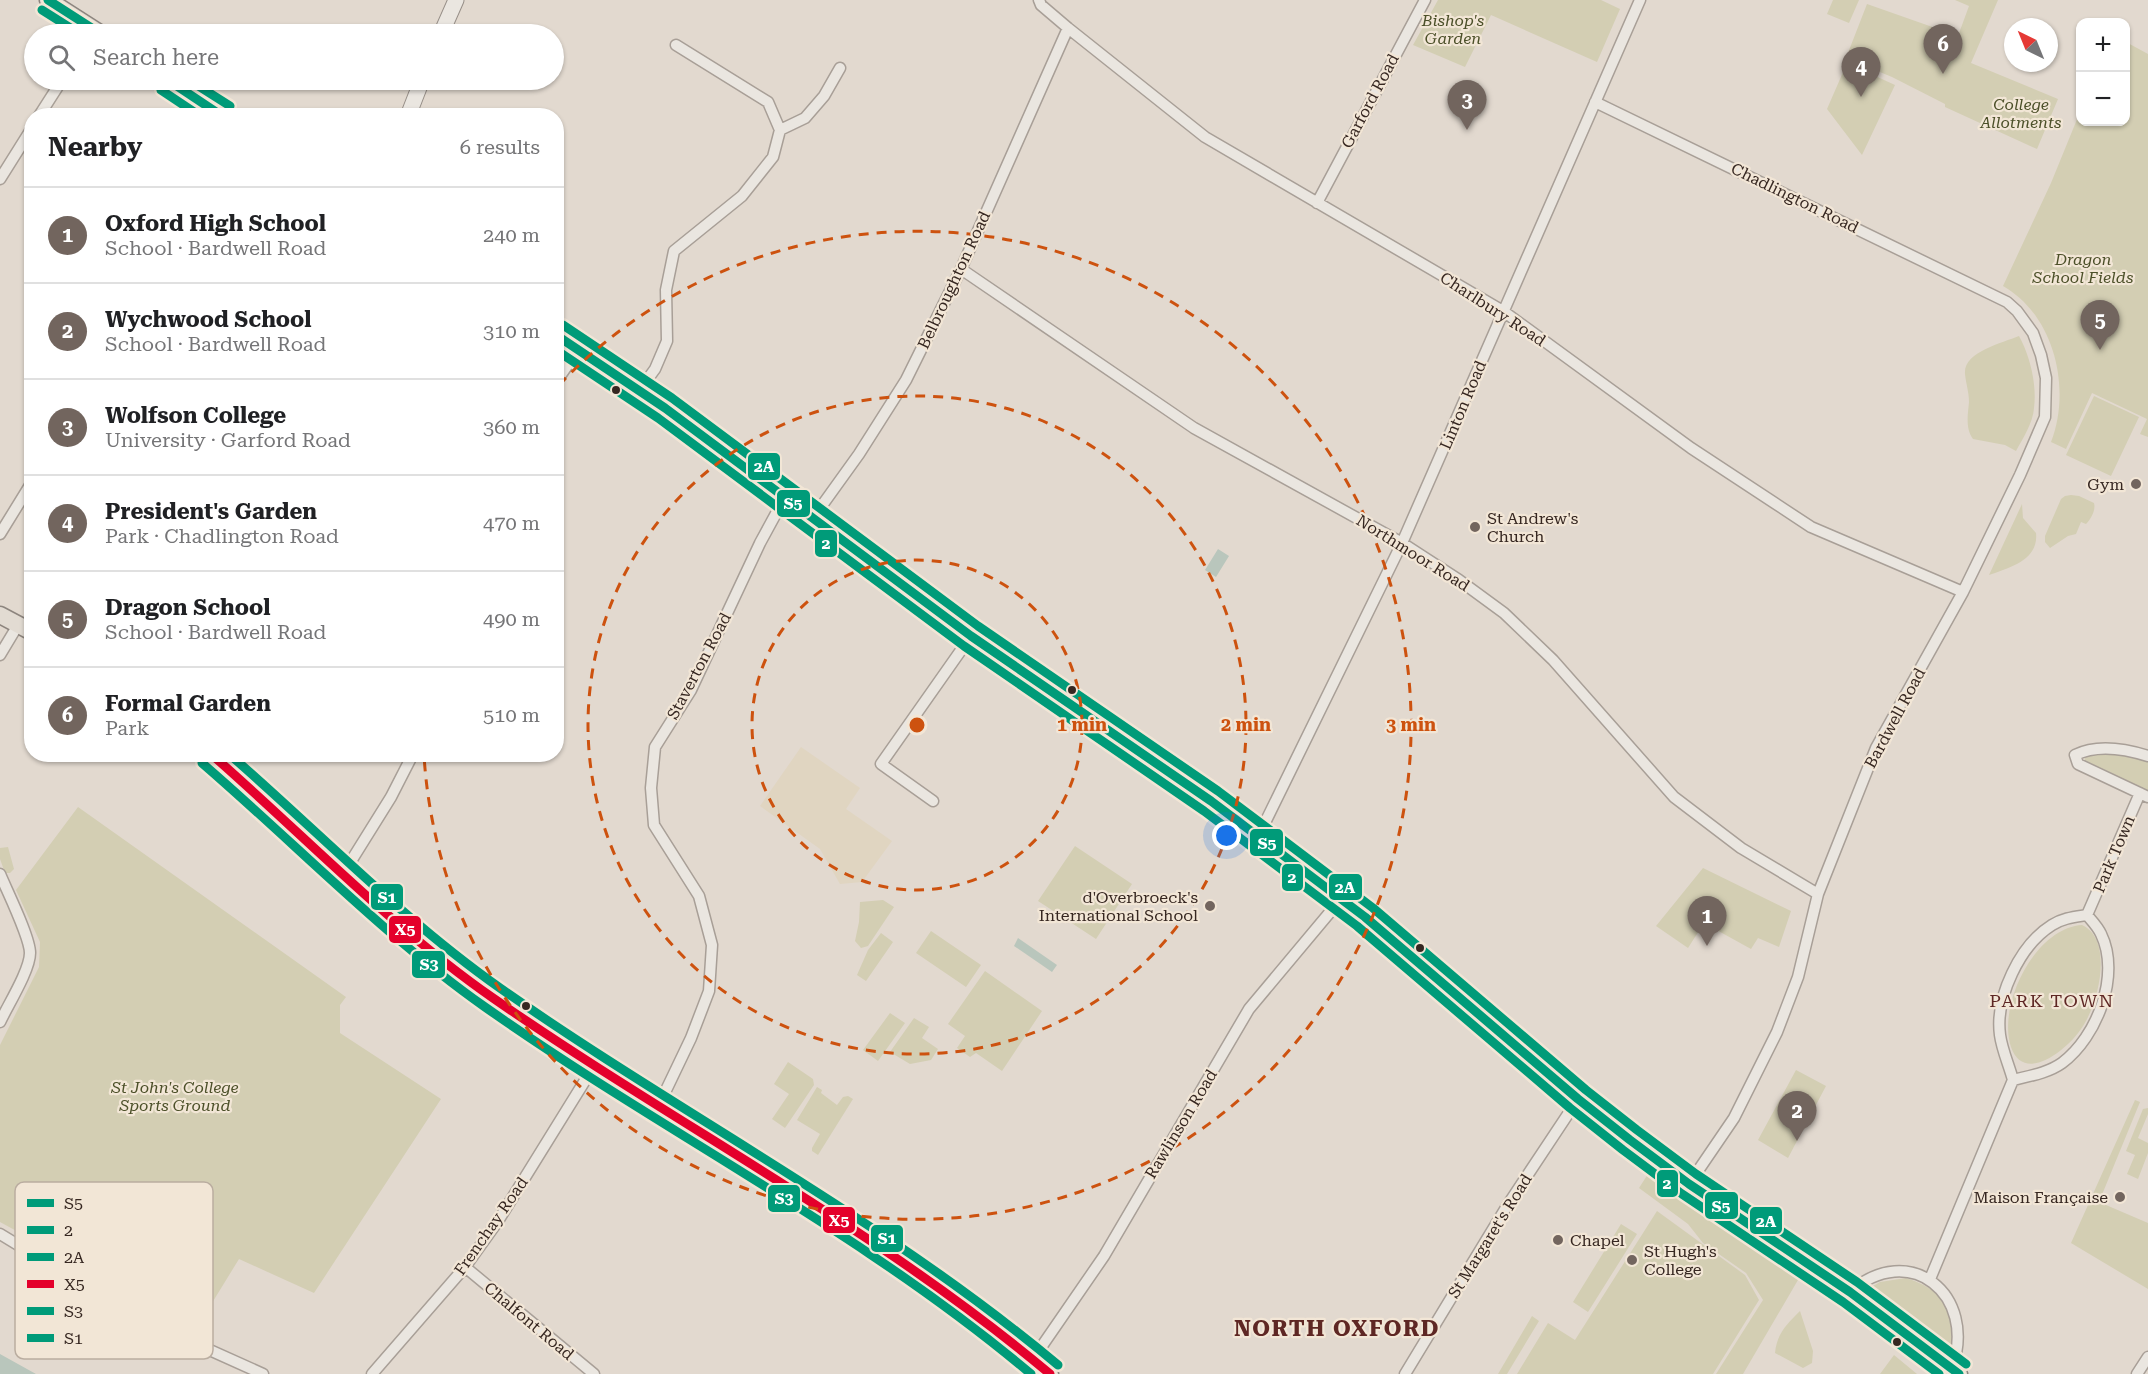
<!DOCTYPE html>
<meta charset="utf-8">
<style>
:root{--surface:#fff;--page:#f2f2f2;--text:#202124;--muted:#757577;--line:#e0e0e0;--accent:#72655e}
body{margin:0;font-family:"Roboto Serif",serif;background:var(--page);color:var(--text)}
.controls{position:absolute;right:18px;top:18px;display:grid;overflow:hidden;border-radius:12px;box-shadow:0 2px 4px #0004}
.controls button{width:54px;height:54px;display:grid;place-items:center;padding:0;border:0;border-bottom:2px solid var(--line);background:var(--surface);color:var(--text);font:30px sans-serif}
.compass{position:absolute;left:2004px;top:18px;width:54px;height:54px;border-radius:50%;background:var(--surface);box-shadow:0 2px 4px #0004;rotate:317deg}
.you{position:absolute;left:1227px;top:836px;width:21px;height:21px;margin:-15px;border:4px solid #fff;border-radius:50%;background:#1a73e8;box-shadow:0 0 0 9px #1a73e833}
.badge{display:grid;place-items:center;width:39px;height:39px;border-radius:50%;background:var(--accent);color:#fff;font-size:20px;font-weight:700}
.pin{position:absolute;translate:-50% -50px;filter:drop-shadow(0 2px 3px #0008)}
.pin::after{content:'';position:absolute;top:32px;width:21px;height:18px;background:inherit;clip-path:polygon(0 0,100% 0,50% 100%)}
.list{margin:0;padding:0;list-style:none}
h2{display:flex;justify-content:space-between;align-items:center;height:78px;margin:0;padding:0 24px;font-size:26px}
h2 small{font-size:20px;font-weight:400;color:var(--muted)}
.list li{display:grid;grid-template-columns:39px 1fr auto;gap:18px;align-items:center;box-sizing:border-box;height:96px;padding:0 24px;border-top:2px solid var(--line)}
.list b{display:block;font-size:22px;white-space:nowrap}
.list p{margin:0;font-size:20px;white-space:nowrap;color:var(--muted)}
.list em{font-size:20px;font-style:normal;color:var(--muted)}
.icon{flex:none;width:33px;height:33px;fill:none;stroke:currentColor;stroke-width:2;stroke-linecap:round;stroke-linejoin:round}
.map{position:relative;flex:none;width:2148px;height:1374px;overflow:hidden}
.search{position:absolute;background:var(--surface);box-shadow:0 2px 4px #0004;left:24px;top:24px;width:540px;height:66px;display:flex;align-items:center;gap:15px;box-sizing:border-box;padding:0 21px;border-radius:33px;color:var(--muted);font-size:22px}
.panel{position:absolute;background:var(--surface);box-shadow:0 2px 4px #0004;left:24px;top:108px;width:540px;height:654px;border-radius:24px}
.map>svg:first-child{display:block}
</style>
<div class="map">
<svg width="2148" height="1374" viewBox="0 0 2148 1374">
<rect width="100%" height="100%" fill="#e2d9cf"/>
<!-- farmland -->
<path fill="#e0d5c1" d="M801 747 860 788 846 809 892 841 862 882 840 884 820 849 760 806Z"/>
<!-- green -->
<path fill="#d3ceb3" d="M1438 0H1601L1620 9 1597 62 1491 15 1465 67 1413 45Z
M1833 0H1859L1849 23 1827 14Z
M1955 0H1998L1971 63 2058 99 2037 149 1945 107V104L1892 77 1846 58 1867 4 1958 36 1969 6Z
M2126 42 2148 54V437L2140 434 2147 419 2092 393 2066 449 2051 442C2072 388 2054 315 2003 286L2051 183 2080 112V122H2126Z
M1847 63 1895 85 1862 155 1827 109Z
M2019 336C2030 356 2037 384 2034 408 2033 423 2023 438 2016 451L2005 445 1973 439C1965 428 1968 414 1969 402 1969 392 1966 384 1965 374 1963 352 2002 343 2019 336Z
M2094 396 2139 417 2111 476 2066 455Z
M2071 495 2079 496 2094 503C2096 510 2091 519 2086 524L2081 522 2076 534 2068 536 2050 548 2045 542V536L2061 499 2065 496Z
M2022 504 2023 518 2036 533C2039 560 2009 568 1989 575Z
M2115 751 2148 759V792L2084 765 2085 757 2100 752Z
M78 807 346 997 340 1005V1033L441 1099 314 1293 239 1259 196 1329 0 1222V1045L39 967 40 942 16 890Z
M1075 846 1132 884 1096 939 1038 901Z
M8 847 14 869 10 873H5L0 859V848Z
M1703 868 1791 911 1779 947 1758 938 1751 949 1704 923 1688 948 1656 926Z
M883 900 894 907 868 946 861 948 855 941 859 922 860 902Z
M2082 925C2115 940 2098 1006 2081 1029 2068 1049 2024 1085 2011 1047 1997 1005 2035 928 2082 925Z
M931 931 981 965 966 987 916 953Z
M881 933 893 942 866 981 857 975 868 950Z
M985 971 1042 1011 1002 1071 976 1053 970 1057 957 1048 965 1036 948 1024Z
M890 1013 905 1023 878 1061 863 1050Z
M914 1018 929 1027 922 1038 938 1049 931 1060 910 1064 890 1052Z
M788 1062 813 1079 814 1085 785 1128 772 1119 789 1094 774 1084Z
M1796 1070 1826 1086 1788 1158 1758 1140Z
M817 1087 822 1090 821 1093 837 1105 843 1097 848 1096 853 1099 818 1155 812 1151V1148L820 1134 797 1120Z
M2135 1100 2140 1102 2099 1202 2148 1223V1289L2071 1243Z
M2148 1108V1114L2138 1138 2148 1143V1153L2138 1179 2127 1174 2135 1155 2126 1151 2143 1109Z
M1648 1174 1798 1280 1743 1374H1716L1763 1300 1746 1273 1703 1243 1688 1224 1639 1188Z
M1657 1211 1745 1275 1759 1300 1713 1374H1517L1548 1323 1575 1340Z
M1621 1224 1637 1234 1588 1312 1573 1302Z
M1906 1278C1931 1286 1953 1300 1954 1330 1954 1339 1952 1349 1950 1358L1864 1291 1880 1282Z
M1800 1311 1813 1351 1812 1363 1803 1368 1775 1353C1777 1333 1787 1324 1800 1311Z
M1532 1316 1539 1321 1507 1374H1498Z
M1894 1355 1917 1374H1880Z"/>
<!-- water -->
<path fill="#b9c6bc" d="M1218 549 1229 556 1216 577 1205 570Z
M1018 938 1057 965 1052 972 1014 946Z
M0 1354 36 1374H0Z"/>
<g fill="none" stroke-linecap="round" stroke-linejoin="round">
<!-- minor casing -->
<g stroke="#a89f97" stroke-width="13">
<path id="minor" d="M1039 0 1041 5 1068 28 1205 137 1503 311 1691 448 1811 527 1963 592
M676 45 768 102 780 130
M1595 102 2007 302 2017 311 2033 333 2041 355 2046 378 2045 417 2020 475 1963 592 1876 748 1818 894 1798 977 1777 1032 1734 1118 1689 1184
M39 116 62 80
M0 179 32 128
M1317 203 1425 0
M961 269 1194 428 1402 543 1459 580 1504 613 1553 660 1674 797 1741 848 1818 894
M556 382 578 350
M639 391 655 369 667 341 666 290 674 251 742 196 773 157 780 130 805 118 824 96 840 68
M813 518 859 454 906 380 961 269 1068 28
M0 534 32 482
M0 655 18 625
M2148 756C2126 749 2097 744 2075 755L2078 764 2148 797
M933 801 881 764 971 636
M1258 837 1402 543 1640 0
M0 874C7 891 30 937 30 953 30 970 8 1005 0 1022
M343 874 391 797 413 754
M2087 915C2092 921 2098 927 2101 934 2121 975 2097 1037 2062 1063 2048 1073 2029 1076 2013 1080 2009 1065 2002 1050 2000 1035 1995 997 2020 945 2052 925 2063 918 2074 917 2087 915Z
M2087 915 2140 793
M658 1107 691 1038 709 991 712 945 699 896 654 825 651 788 655 747 691 690 760 543 785 497
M0 1234 79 1282 174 1334 263 1374
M465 1267 594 1374
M1930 1279 2013 1080
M1850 1292C1909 1240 1978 1294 1952 1368
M1033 1359 1104 1256 1249 1009 1341 899
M372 1374 465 1267 498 1221 594 1066
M1405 1374 1507 1206 1578 1099
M2137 1374 2148 1357"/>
</g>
<!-- secondary casing -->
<g stroke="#978f88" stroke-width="17">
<path id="secondary" d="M441 34 456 0
M408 116 422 80"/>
</g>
<!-- primary casing -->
<g stroke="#8d857e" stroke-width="19">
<path id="primary" d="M48 0 101 34
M168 80 223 116
M556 335 665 408 971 636 1211 801 1365 917 1578 1099 1630 1140 1689 1184 1850 1292 1959 1374
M0 615 32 632
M210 754C306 834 390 928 493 998 571 1051 650 1103 731 1153 842 1221 952 1288 1050 1374"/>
</g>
<!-- minor -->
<use href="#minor" stroke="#eae6e0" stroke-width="10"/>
<!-- secondary -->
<use href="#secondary" stroke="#eae6e0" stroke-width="15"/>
<!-- primary -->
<use href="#primary" stroke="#e2dbd2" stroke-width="16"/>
<!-- bus-1 casing -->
<g stroke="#f2e6d6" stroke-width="14">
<path id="bus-1" d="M48 0 101 34
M168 80 222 116
M556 335 665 408 971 636 1211 801 1365 917 1578 1099 1630 1140 1689 1184 1850 1292 1959 1374"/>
</g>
<!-- bus-2 casing -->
<g stroke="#f2e6d6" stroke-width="14">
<path id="bus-2" d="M42 10 80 34
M161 90 200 116
M556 350 658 418 964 646 1204 811 1357 926 1570 1108 1623 1150 1682 1194 1843 1302 1939 1374"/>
</g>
<!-- bus-3 casing -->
<g stroke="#f2e6d6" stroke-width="14">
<path id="bus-3" d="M189 80 230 106
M563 325 672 398 978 626 1218 791 1373 908 1586 1090 1637 1130 1696 1174 1857 1282 1966 1364"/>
</g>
<!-- bus-4 casing -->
<g stroke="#f2e6d6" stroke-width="14">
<path id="bus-4" d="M211 754C305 836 391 927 493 998 677 1126 878 1229 1050 1374"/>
</g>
<!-- bus-5 casing -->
<g stroke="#f2e6d6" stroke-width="14">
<path id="bus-5" d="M202 763C296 844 383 935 485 1007 664 1133 863 1232 1031 1374"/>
</g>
<!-- bus-6 casing -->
<g stroke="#f2e6d6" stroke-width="14">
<path id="bus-6" d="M229 754C319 832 402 919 500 988 684 1117 885 1220 1058 1365"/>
</g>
<!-- bus-1 -->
<use href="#bus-1" stroke="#009b79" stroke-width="9"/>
<!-- bus-2 -->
<use href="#bus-2" stroke="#009b79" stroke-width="9"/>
<!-- bus-3 -->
<use href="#bus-3" stroke="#009b79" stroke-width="9"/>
<!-- bus-4 -->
<use href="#bus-4" stroke="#e4002b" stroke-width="9"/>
<!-- bus-5 -->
<use href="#bus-5" stroke="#009b79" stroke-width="9"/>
<!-- bus-6 -->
<use href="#bus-6" stroke="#009b79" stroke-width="9"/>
</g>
<!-- distance rings -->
<g fill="none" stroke="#cd520f" stroke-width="3" stroke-dasharray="10 8">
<circle cx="917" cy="725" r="165"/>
<circle cx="917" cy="725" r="329"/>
<path d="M559 385A494 494 0 1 1 424 755"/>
</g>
<!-- markers -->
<g fill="#362721" stroke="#f2e6d6" stroke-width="2">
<circle cx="616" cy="390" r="5"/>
<circle cx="1072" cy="690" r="5"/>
<circle cx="1420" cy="948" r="5"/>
<circle cx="526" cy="1006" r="5"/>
<circle cx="1897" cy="1342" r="5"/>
</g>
<g fill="#72655e" stroke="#f2e6d6" stroke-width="2">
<circle cx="2136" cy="484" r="6"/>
<circle cx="1475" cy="527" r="6"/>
<circle cx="1210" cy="906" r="6"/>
<circle cx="2120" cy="1197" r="6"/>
<circle cx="1558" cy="1240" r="6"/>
<circle cx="1632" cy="1260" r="6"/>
</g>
<g text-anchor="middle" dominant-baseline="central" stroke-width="4.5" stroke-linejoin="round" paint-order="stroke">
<!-- park labels -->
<g font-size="16" font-style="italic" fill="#4c5029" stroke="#f2e6d6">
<text x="1453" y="20">Bishop's<tspan x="1453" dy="18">Garden</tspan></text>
<text x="2021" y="104">College<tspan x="2021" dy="18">Allotments</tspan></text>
<text x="2083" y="259">Dragon<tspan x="2083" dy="18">School Fields</tspan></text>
<text x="175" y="1087">St John's College<tspan x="175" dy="18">Sports Ground</tspan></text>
</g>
<!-- street labels -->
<g font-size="16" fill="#362721" stroke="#f2e6d6">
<text transform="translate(1370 101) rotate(-62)">Garford Road</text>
<text transform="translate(1795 198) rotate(26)">Chadlington Road</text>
<text transform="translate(954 280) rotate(-65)">Belbroughton Road</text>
<text transform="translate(1493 309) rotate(33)">Charlbury Road</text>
<text transform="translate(1463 405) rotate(-67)">Linton Road</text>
<text transform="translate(1413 553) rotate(32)">Northmoor Road</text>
<text transform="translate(699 666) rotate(-62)">Staverton Road</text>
<text transform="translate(1895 718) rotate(-62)">Bardwell Road</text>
<text transform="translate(2114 854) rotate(-67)">Park Town</text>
<text transform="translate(1181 1124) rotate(-59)">Rawlinson Road</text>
<text transform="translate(491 1226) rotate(-55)">Frenchay Road</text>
<text transform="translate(1490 1236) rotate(-58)">St Margaret's Road</text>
<text transform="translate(529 1321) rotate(40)">Chalfont Road</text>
</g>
<!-- poi labels -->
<g font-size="16" fill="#362721" stroke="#f2e6d6" text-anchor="end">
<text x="2124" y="484">Gym</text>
<text x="1487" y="518" text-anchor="start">St Andrew's<tspan x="1487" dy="18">Church</tspan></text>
<text x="1198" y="897">d'Overbroeck's<tspan x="1198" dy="18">International School</tspan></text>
<text x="2108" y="1197">Maison Française</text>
<text x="1570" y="1240" text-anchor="start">Chapel</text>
<text x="1644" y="1251" text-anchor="start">St Hugh's<tspan x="1644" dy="18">College</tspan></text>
</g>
<!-- neighbourhood labels -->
<g font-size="18" letter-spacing="1.5" fill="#5e2724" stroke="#f2e6d6">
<text x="2052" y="1000">PARK TOWN</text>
</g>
<!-- district labels -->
<g font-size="22" font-weight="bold" letter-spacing="1.5" fill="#5e2724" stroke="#f2e6d6">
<text x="1337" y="1328">NORTH OXFORD</text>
</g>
</g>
<!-- legend -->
<rect x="15" y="1182" width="198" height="177" rx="9" fill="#f2e6d6" stroke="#baada0" stroke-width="1.5"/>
<rect x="27" y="1199" width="27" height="8" fill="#009b79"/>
<rect x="27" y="1226" width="27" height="8" fill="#009b79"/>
<rect x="27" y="1253" width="27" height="8" fill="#009b79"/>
<rect x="27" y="1280" width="27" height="8" fill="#e4002b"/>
<rect x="27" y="1307" width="27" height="8" fill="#009b79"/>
<rect x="27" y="1334" width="27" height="8" fill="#009b79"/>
<g font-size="16" fill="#362721">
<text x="64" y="1209">S5</text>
<text x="64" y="1236">2</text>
<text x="64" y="1263">2A</text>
<text x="64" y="1290">X5</text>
<text x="64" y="1317">S3</text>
<text x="64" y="1344">S1</text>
</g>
<circle cx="917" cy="725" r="9" fill="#cd520f" stroke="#f2e6d6" stroke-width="3"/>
<g font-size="18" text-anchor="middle" font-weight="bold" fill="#cd520f" stroke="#f2e6d6" stroke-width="4.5" stroke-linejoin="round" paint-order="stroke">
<text x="1082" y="731">1 min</text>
<text x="1246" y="731">2 min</text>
<text x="1411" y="731">3 min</text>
</g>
<g stroke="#f2e6d6" stroke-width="2">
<rect x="747" y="452" width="34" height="29" rx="6" fill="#009b79"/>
<rect x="776" y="489" width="35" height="29" rx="6" fill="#009b79"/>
<rect x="814" y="529" width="24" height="29" rx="6" fill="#009b79"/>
<rect x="1249" y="828" width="35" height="29" rx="6" fill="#009b79"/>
<rect x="1281" y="863" width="23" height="29" rx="6" fill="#009b79"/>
<rect x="1328" y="873" width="35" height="28" rx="6" fill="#009b79"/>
<rect x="370" y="883" width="34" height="28" rx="6" fill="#009b79"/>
<rect x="388" y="915" width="34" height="29" rx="6" fill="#e4002b"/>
<rect x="411" y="950" width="35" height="29" rx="6" fill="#009b79"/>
<rect x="1656" y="1169" width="23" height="29" rx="6" fill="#009b79"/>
<rect x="767" y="1184" width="34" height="29" rx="6" fill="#009b79"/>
<rect x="1704" y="1191" width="35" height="29" rx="6" fill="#009b79"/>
<rect x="822" y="1206" width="34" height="28" rx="6" fill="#e4002b"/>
<rect x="1749" y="1206" width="34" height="29" rx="6" fill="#009b79"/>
<rect x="870" y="1224" width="34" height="29" rx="6" fill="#009b79"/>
</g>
<g font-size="16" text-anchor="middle" font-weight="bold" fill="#fff">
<text x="764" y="472">2A</text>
<text x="793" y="509">S5</text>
<text x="826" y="549">2</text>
<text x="1267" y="849">S5</text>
<text x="1292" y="883">2</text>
<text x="1345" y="893">2A</text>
<text x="387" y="903">S1</text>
<text x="405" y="935">X5</text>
<text x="429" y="970">S3</text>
<text x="1667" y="1189">2</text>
<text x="784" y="1204">S3</text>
<text x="1721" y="1212">S5</text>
<text x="839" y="1226">X5</text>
<text x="1766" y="1227">2A</text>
<text x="887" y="1244">S1</text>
</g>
</svg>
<div class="controls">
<button>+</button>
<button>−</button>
</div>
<svg class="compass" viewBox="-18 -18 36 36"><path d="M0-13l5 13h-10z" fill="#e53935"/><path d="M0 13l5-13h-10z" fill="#757577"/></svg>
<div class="you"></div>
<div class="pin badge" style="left:1707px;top:946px">1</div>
<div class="pin badge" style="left:1797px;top:1141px">2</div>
<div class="pin badge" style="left:1467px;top:130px">3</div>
<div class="pin badge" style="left:1861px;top:97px">4</div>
<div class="pin badge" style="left:2100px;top:350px">5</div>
<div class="pin badge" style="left:1943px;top:74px">6</div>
<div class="search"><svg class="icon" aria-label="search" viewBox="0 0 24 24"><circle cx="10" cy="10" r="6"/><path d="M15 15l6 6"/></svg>Search here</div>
<section class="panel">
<h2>Nearby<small>6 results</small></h2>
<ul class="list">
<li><span class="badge">1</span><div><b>Oxford High School</b><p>School · Bardwell Road</p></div><em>240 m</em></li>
<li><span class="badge">2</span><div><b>Wychwood School</b><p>School · Bardwell Road</p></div><em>310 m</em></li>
<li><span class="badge">3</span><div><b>Wolfson College</b><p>University · Garford Road</p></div><em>360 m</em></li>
<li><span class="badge">4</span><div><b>President's Garden</b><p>Park · Chadlington Road</p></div><em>470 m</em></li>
<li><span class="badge">5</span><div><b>Dragon School</b><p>School · Bardwell Road</p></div><em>490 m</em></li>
<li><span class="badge">6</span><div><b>Formal Garden</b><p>Park</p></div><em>510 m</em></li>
</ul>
</section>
</div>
